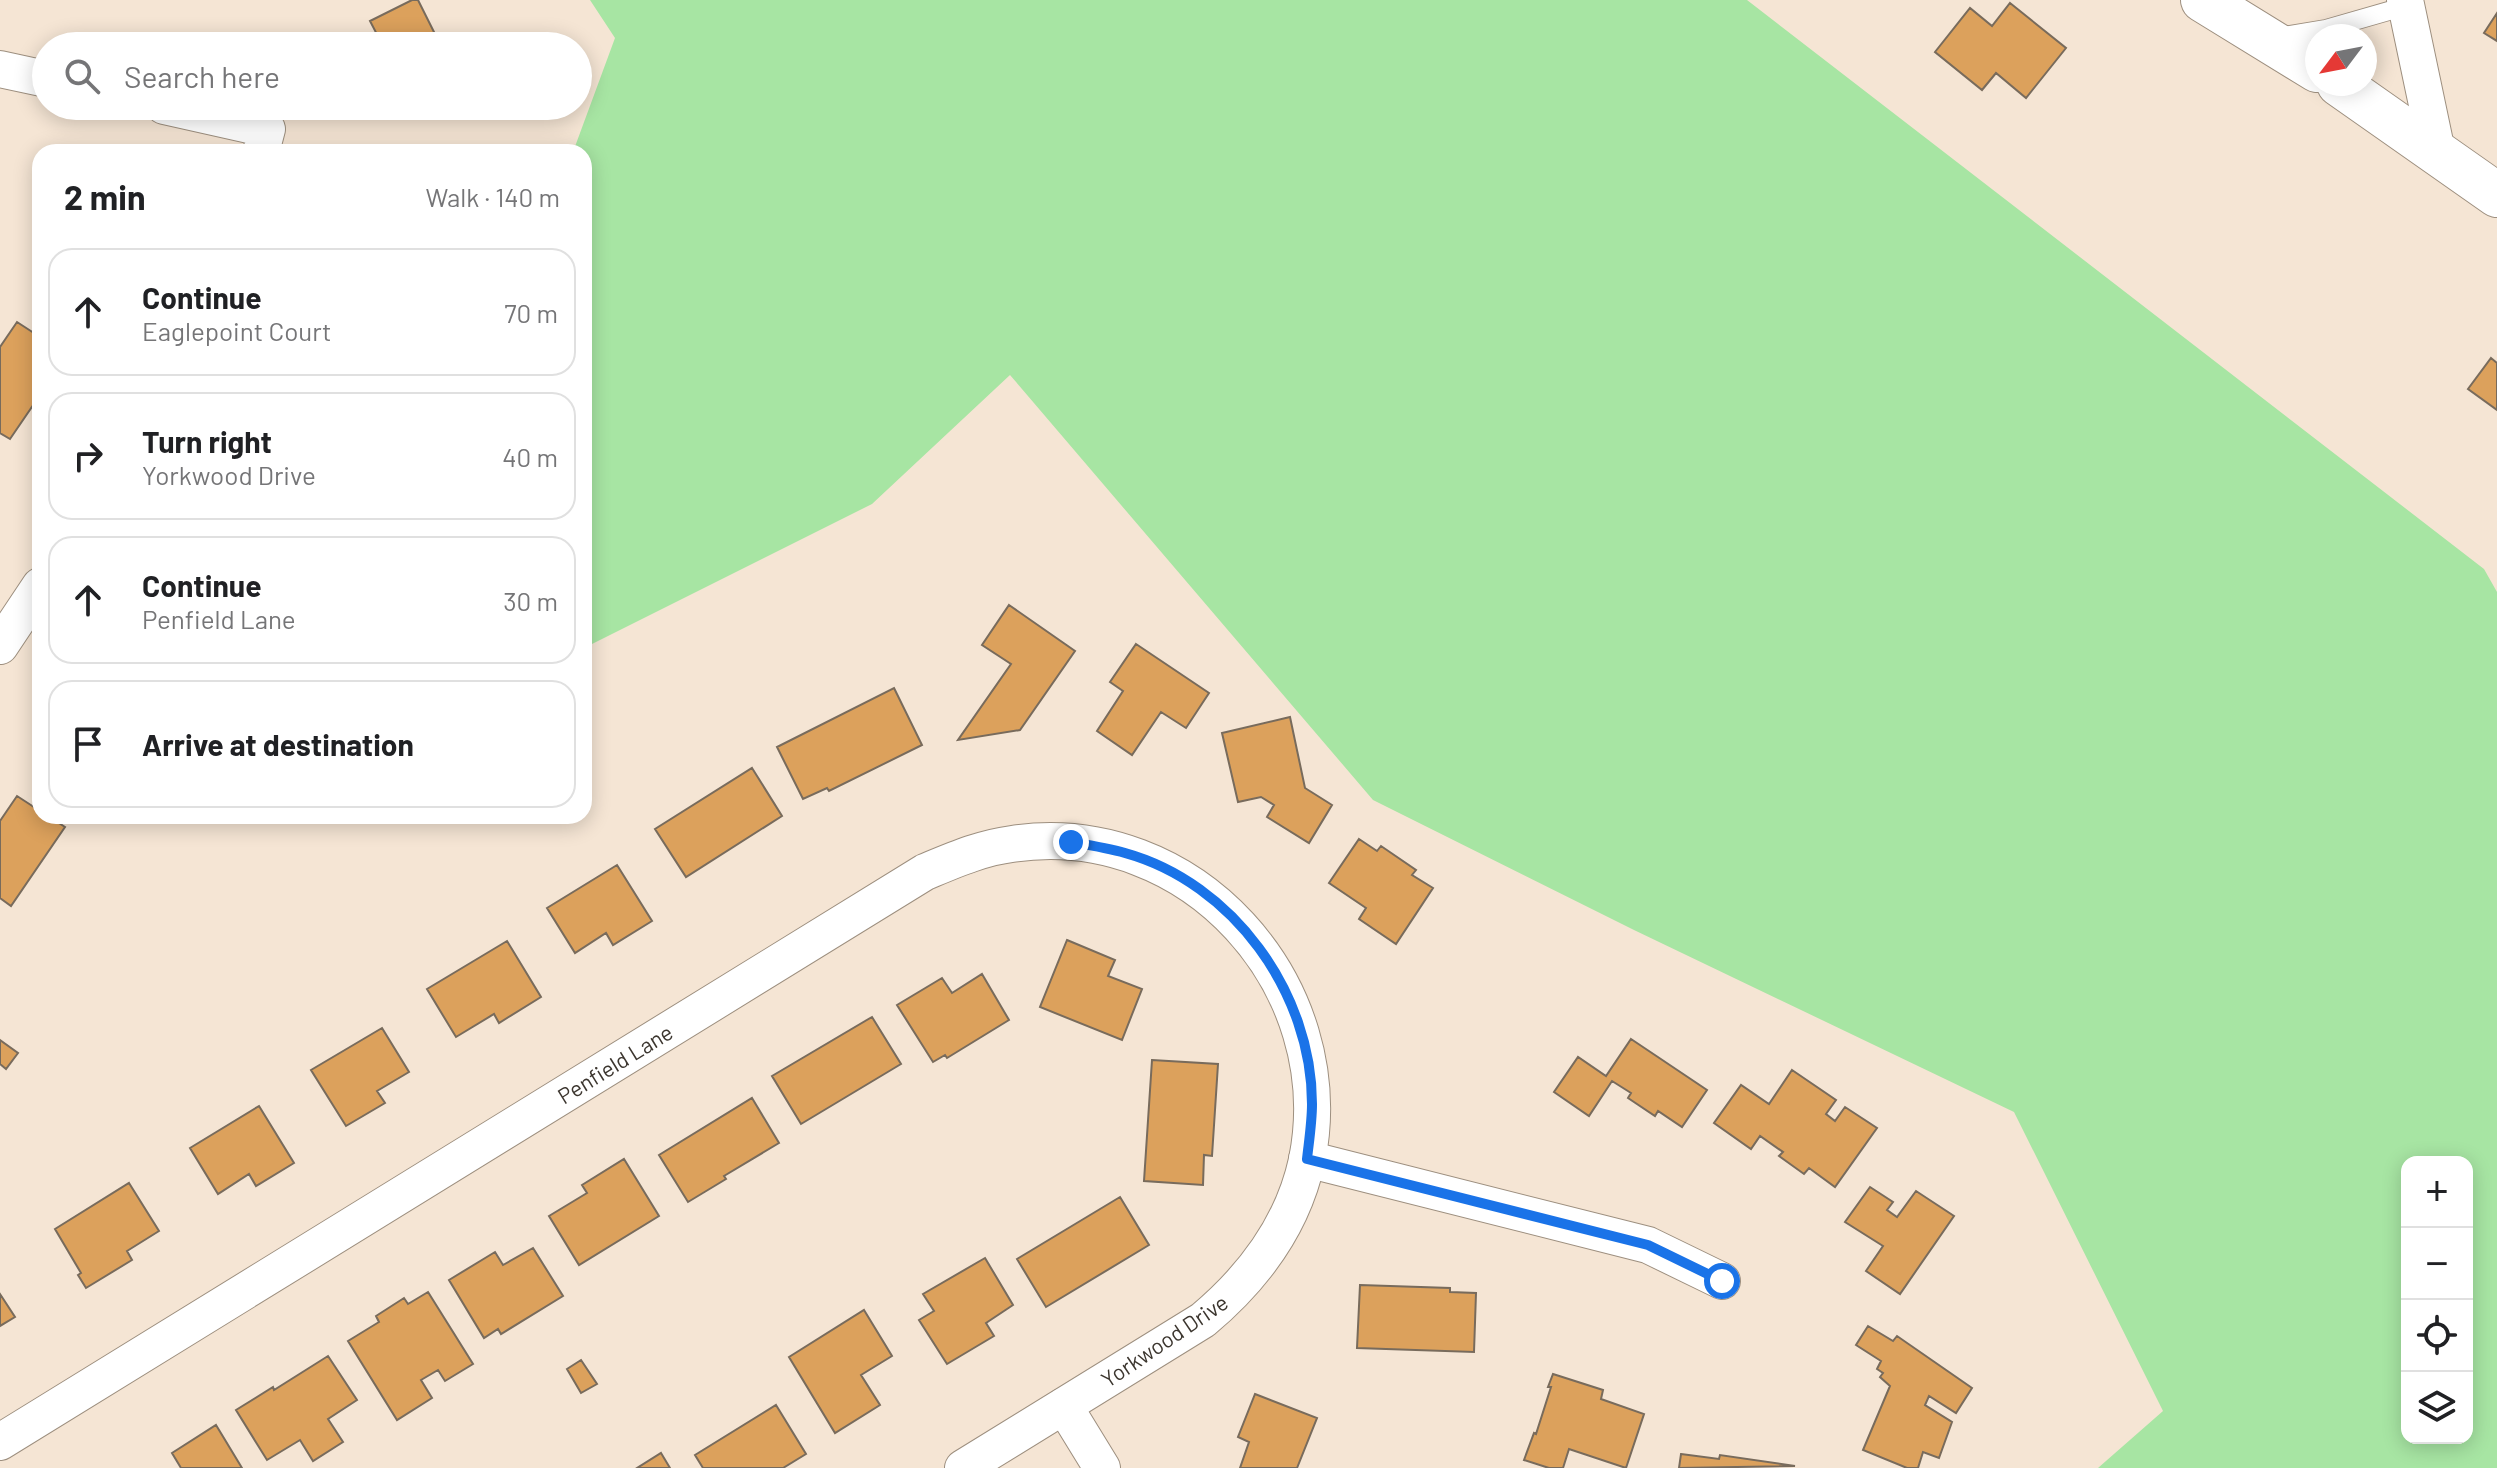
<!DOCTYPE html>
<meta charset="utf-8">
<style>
:root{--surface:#fff;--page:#f2f2f2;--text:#202124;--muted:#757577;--line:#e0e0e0}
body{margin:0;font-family:Barlow,sans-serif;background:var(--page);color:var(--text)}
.controls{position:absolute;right:24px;bottom:24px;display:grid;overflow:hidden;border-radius:16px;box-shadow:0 4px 20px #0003}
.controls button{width:72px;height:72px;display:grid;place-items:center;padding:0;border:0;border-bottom:2px solid var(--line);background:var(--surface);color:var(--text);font:40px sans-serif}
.compass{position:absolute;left:2305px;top:24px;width:72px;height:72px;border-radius:50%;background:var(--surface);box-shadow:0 4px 20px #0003;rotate:238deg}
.stop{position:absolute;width:24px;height:24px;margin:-18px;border:6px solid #1a73e8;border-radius:50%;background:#fff}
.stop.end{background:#1a73e8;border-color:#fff;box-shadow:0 2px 8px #0008}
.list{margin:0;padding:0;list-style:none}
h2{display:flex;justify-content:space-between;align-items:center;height:104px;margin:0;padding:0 32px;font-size:34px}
h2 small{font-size:26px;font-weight:400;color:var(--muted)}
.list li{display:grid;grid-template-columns:52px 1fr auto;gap:24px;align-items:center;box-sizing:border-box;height:128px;margin:0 16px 16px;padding:0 16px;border:2px solid var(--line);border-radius:24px}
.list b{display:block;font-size:30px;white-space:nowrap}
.list p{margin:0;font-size:26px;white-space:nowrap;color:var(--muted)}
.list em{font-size:26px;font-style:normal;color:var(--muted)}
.icon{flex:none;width:44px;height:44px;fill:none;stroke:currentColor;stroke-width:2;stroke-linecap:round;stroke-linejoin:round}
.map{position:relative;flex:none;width:2497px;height:1468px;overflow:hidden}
.search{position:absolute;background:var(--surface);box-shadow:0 4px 20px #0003;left:32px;top:32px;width:560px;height:88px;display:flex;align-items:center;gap:20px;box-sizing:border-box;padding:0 28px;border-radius:44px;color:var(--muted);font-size:30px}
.panel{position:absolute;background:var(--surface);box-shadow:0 4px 20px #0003;left:32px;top:144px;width:560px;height:680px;border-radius:24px}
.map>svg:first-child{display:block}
</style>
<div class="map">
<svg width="2497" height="1468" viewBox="0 0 2497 1468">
<rect width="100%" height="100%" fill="#f5e5d4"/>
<!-- green -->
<path fill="#a7e5a3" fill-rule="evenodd" d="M590 0H1747L2484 569 2497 592V1468H2098L2163 1411 2014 1112 1634 930 1373 800 1010 375 872 504 584 648V152H573L615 38ZM2407 1162H2467V1438H2407Z"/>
<!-- building -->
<path fill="#dca15c" stroke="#786b5c" stroke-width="2" d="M412 0H418L441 46H383L370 21Z
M2010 3 2066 48 2026 98 1996 73 1982 90 1935 52 1970 8 1992 26Z
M2497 13V41L2484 33Z
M17 322 40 337V404L36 401 10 439 0 433V347Z
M2491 358 2497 363V410L2468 389Z
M1009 605 1075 651 1020 730 958 740 1011 664 982 645Z
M1136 644 1209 693 1186 728 1161 712 1132 755 1097 731 1123 691 1110 682Z
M894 688 922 745 829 791 827 788 803 799 777 747Z
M1290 717 1305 788 1332 805 1309 843 1267 817 1274 805 1261 797 1238 802 1222 733Z
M752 768 782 816 686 877 655 829Z
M17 796 40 811V816H48L65 827 11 906 0 898V821Z
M1359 839 1377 851 1381 846 1416 870 1412 875 1433 888 1396 944 1359 919 1366 908 1329 883Z
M617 865 652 921 613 945 606 933 575 953 547 908Z
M1067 940 1115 960 1108 976 1142 989 1122 1040 1040 1007Z
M507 941 541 997 499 1023 494 1014 456 1037 427 989Z
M982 974 1009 1020 947 1058 945 1055 933 1062 897 1005 942 978 952 993Z
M872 1017 901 1064 801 1124 772 1076Z
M382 1028 409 1072 377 1091 385 1103 346 1126 311 1070Z
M1631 1039 1707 1090 1682 1127 1658 1111 1655 1116 1628 1098 1631 1093 1612 1081 1589 1116 1554 1092 1578 1057 1606 1076Z
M0 1040 18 1053 6 1069 0 1064Z
M1152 1060 1218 1064 1212 1156 1204 1155 1203 1185 1144 1181Z
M1792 1070 1836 1100 1826 1114 1835 1121 1845 1107 1877 1128 1835 1187 1809 1168 1804 1174 1779 1156 1783 1152 1760 1136 1751 1149 1714 1123 1741 1085 1769 1104Z
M752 1098 779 1143 724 1176 726 1179 688 1202 659 1155Z
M259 1106 294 1163 256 1186 249 1174 218 1194 190 1148Z
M624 1159 659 1216 579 1265 549 1216 587 1193 582 1185Z
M129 1183 159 1231 127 1251 132 1260 86 1288 78 1275 81 1273 55 1229Z
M1870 1187 1893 1202 1887 1210 1897 1217 1916 1191 1954 1216 1900 1294 1866 1271 1883 1246 1845 1222Z
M1120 1197 1149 1245 1046 1307 1017 1259Z
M533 1248 563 1296 501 1334 498 1329 484 1338 449 1280 495 1252 503 1265Z
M985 1258 1013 1305 986 1323 994 1336 947 1364 919 1320 934 1311 923 1294Z
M1360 1285 1450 1288V1292L1476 1293 1474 1352 1357 1348Z
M428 1292 473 1364 445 1381 438 1370 421 1380 432 1398 397 1420 348 1341 379 1322 376 1316 404 1298 408 1304Z
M0 1294 15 1317 0 1326Z
M864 1310 892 1356 861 1375 880 1405 835 1433 789 1357Z
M1868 1326 1893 1341 1897 1336 1972 1388 1956 1413 1929 1396 1925 1405 1952 1422 1939 1458 1923 1452 1918 1468H1907L1863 1450 1890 1386 1880 1377 1883 1373 1877 1369 1881 1361 1856 1345Z
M328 1356 357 1400 328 1419 343 1442 313 1461 300 1440 267 1460 236 1410 273 1387 274 1390Z
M581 1360 597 1384 581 1393 567 1369Z
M1553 1374 1603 1390 1601 1399 1644 1414 1626 1468 1569 1449 1563 1468H1549L1524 1460 1534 1433 1536 1434 1551 1387H1548Z
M1255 1394 1317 1418 1297 1468H1240L1249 1442 1238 1437Z
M776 1405 806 1454 783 1468H703L695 1455Z
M216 1425 242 1468H181L172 1453Z
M661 1453 670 1468H637Z
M1681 1454 1719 1459 1720 1455 1795 1466 1679 1468Z"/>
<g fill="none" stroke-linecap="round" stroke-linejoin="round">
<!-- lane casing -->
<g stroke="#9d8f7f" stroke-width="20">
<path id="lane" d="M2277 37 2326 29 2406 6"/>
</g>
<!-- street casing -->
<g stroke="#9d8f7f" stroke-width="38">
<g id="street">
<path d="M2405 0 2437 152"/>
<path d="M0 69 46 79"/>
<path d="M164 106 267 129 261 152"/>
<path d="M0 646 40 586"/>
<path d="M1307 1159 1648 1245 1722 1281"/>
<path d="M1064 1406 1102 1468"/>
<path id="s1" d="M0 1442 925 872C954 860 981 848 1012 844 1191 817 1342 985 1307 1160 1293 1225 1253 1278 1203 1320L963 1468"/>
</g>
</g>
<!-- secondary casing -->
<g stroke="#9d8f7f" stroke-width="46">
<path id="secondary" d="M2203 0 2317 70
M2339 84 2497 195"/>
</g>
<!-- lane -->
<use href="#lane" stroke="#fff" stroke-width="18"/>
<!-- street -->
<use href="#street" stroke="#fff" stroke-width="36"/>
<!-- secondary -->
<use href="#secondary" stroke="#fff" stroke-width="44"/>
</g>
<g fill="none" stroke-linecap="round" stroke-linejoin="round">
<!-- route -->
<path stroke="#1a73e8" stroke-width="10" d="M1071 842C1089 845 1108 848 1125 853 1233 883 1312 993 1312 1104 1312 1122 1309 1141 1307 1159L1648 1245 1722 1281"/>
</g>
<g text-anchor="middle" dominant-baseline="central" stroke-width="6" stroke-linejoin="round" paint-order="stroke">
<!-- street labels -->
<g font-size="22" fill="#3c362f" stroke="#fff">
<text stroke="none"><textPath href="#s1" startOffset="722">Penfield Lane</textPath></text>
<text transform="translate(1164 1340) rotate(-34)">Yorkwood Drive</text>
</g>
</g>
</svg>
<div class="controls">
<button>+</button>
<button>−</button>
<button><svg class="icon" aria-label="locate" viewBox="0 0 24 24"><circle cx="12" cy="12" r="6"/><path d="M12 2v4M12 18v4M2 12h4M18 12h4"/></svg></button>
<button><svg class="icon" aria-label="layers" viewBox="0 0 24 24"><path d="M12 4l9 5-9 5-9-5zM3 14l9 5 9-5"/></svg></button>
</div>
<svg class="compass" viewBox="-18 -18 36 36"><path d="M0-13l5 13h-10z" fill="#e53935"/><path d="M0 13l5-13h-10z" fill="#757577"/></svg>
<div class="stop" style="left:1722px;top:1281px"></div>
<div class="stop end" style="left:1071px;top:842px"></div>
<div class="search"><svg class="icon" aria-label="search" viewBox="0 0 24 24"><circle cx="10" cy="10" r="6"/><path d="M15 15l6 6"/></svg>Search here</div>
<section class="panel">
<h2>2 min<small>Walk · 140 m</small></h2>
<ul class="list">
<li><svg class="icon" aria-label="ahead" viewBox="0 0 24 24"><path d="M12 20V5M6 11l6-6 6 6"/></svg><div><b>Continue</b><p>Eaglepoint Court</p></div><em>70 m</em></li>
<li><svg class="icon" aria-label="right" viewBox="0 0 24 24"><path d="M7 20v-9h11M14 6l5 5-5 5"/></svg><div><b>Turn right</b><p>Yorkwood Drive</p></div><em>40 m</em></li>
<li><svg class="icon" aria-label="ahead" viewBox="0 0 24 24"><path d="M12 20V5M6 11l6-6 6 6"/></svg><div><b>Continue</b><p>Penfield Lane</p></div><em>30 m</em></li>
<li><svg class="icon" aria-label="arrive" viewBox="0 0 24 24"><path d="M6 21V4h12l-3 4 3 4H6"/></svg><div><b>Arrive at destination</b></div></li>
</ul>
</section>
</div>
